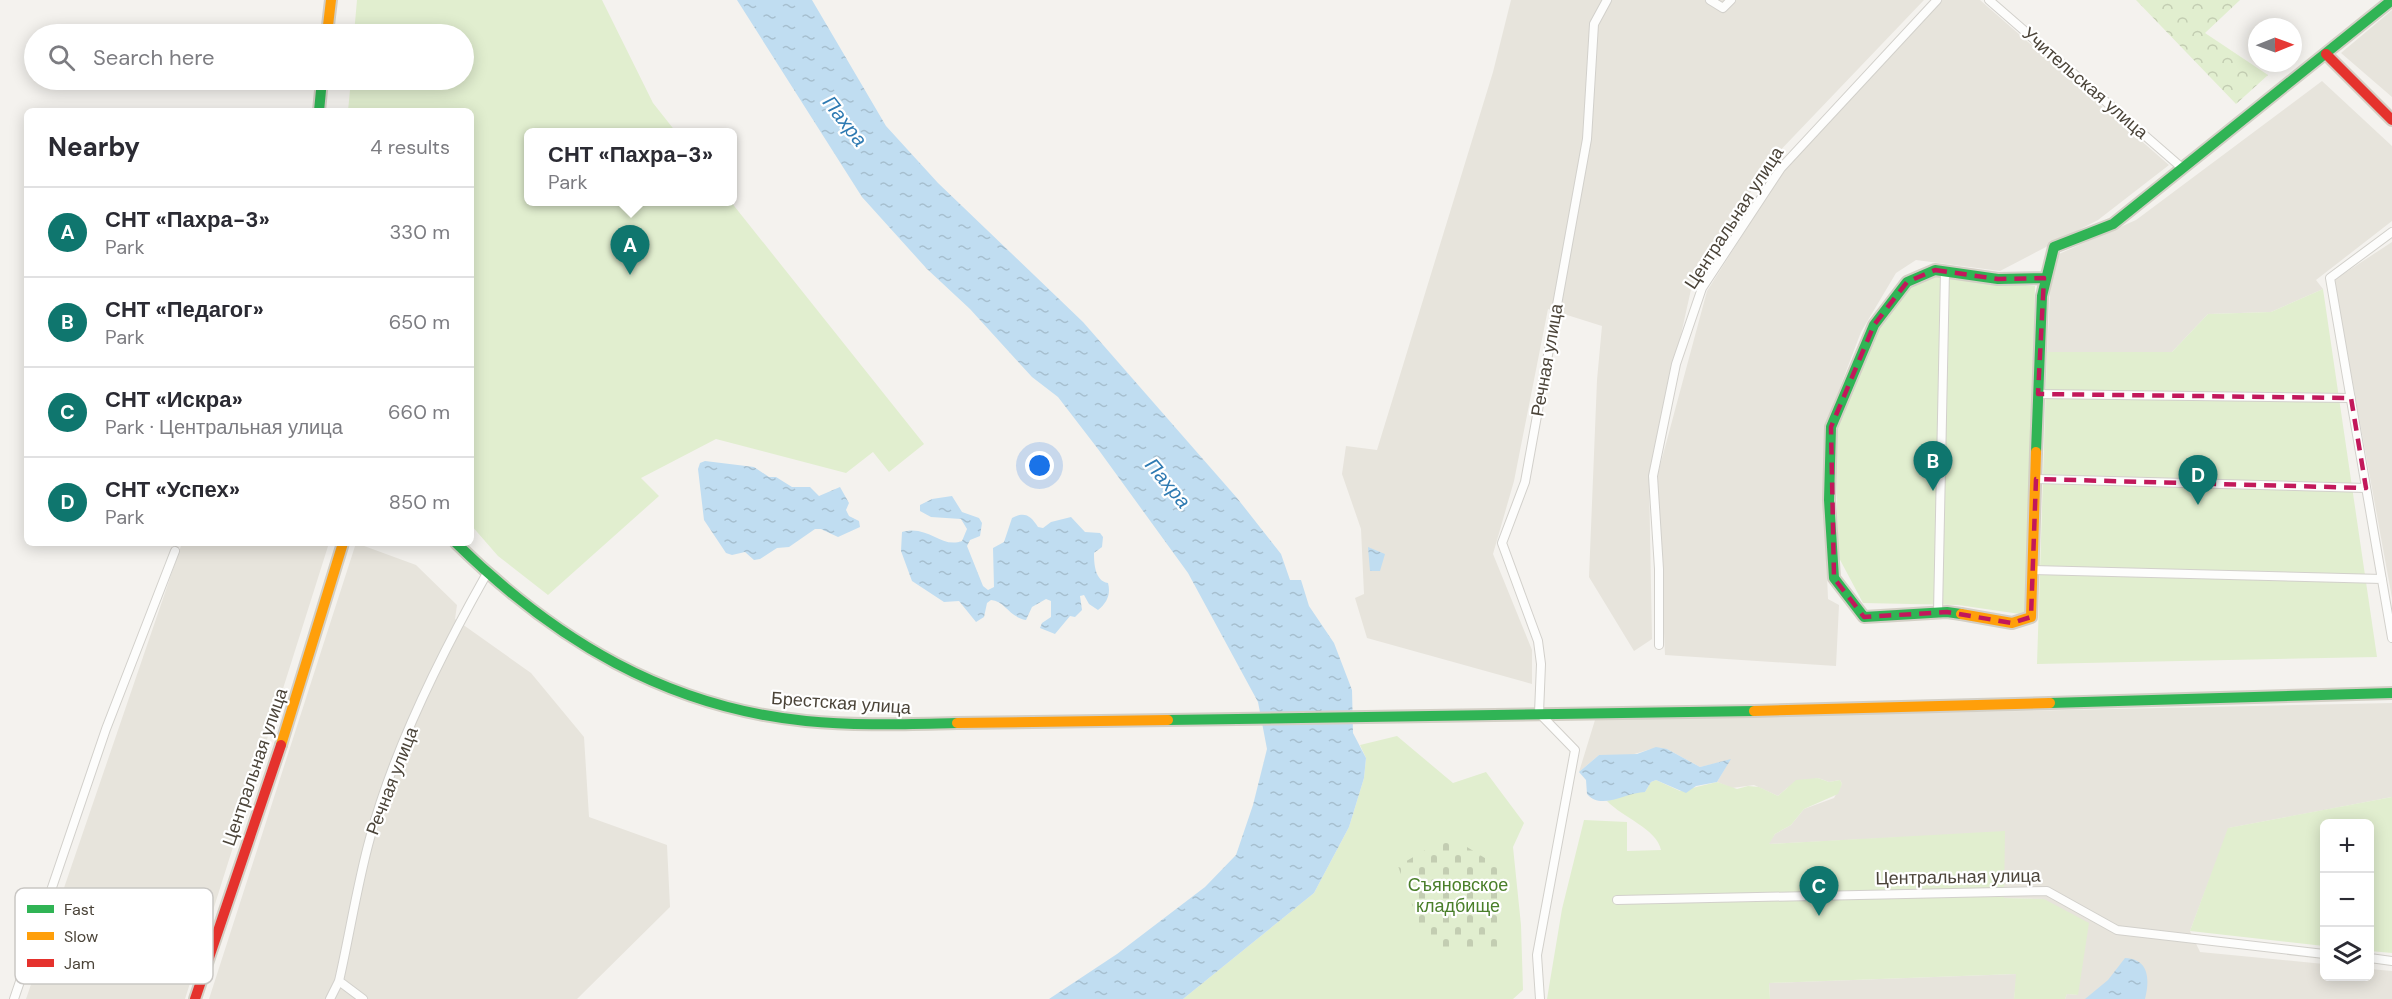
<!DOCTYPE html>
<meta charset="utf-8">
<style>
:root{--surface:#fff;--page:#f2f2f3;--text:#2b2b33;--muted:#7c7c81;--line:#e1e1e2;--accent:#0f766e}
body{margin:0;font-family:"DM Sans",sans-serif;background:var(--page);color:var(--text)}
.controls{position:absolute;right:18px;bottom:18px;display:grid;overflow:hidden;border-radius:9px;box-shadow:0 3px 15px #0003}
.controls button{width:54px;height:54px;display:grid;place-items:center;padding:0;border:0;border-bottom:2px solid var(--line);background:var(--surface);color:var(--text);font:30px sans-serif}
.compass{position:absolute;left:2248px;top:18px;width:54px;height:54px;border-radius:50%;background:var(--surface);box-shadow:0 3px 15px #0003;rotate:89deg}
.you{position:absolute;left:1040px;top:466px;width:21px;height:21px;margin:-15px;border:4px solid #fff;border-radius:50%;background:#1a73e8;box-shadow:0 0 0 9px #1a73e833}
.badge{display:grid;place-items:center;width:39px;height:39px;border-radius:50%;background:var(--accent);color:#fff;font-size:20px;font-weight:700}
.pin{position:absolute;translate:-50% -50px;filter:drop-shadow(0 2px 3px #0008)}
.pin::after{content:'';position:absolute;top:32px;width:21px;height:18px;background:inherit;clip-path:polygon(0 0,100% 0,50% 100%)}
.popup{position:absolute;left:524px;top:128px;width:213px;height:78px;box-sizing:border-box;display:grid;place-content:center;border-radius:9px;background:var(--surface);filter:drop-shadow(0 2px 4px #0005);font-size:20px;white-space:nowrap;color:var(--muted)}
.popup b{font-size:22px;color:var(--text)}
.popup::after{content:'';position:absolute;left:50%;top:100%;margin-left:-12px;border:12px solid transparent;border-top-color:var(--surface)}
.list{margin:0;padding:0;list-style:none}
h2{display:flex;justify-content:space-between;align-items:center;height:78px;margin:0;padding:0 24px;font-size:26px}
h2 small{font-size:20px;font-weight:400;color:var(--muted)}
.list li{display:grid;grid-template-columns:39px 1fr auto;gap:18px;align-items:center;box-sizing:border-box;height:90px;padding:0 24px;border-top:2px solid var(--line)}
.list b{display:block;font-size:22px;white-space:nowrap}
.list p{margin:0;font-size:20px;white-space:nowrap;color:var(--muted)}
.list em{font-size:20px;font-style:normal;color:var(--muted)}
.icon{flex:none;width:33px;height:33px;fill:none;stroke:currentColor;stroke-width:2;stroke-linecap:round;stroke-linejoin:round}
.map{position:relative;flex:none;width:2392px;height:999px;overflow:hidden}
.search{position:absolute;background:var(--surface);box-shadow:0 3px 15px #0003;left:24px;top:24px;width:450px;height:66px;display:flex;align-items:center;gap:15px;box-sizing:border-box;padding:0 21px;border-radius:33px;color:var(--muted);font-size:22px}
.panel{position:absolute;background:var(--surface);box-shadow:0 3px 15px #0003;left:24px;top:108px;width:450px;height:438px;border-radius:9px}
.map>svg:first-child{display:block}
</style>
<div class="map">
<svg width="2392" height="999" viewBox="0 0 2392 999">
<defs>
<pattern id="forest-crowns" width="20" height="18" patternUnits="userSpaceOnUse" patternTransform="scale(1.5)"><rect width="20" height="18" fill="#e1eecf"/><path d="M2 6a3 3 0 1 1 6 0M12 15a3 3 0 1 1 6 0" fill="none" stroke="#c3cdb2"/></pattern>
<pattern id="cemetery-stones" width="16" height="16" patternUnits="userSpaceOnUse" patternTransform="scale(1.5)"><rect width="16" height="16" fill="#e1eecf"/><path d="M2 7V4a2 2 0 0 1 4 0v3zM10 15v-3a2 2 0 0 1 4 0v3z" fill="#c3cdb2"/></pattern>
<pattern id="water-ripples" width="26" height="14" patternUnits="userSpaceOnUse" patternTransform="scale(1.5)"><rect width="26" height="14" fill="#c0ddf1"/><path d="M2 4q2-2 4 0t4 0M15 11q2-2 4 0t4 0" fill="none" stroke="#a6bfcf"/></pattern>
</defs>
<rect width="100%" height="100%" fill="#f4f2ee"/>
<!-- residential -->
<path fill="#e7e4dc" d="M1511 0H1924L1771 160 1692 285 1649 479 1652 639 1634 651 1589 577 1597 380 1602 326 1548 309 1514 481 1493 554 1532 650V684L1367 638 1355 598 1364 594 1361 529 1342 474 1346 446 1377 450 1493 72Z
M1941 0H1980L2169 165 2098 220 2000 271 1916 260 1896 273 1861 332 1826 424 1824 505 1828 599 1839 605 1836 666 1665 655 1657 477 1707 291 1783 171Z
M2392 10V97L2341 53Z
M2322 81 2392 146V221L2316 280 2323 289 2271 312 2208 314 2172 352H2047L2052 257 2136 220Z
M2392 242V598L2334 280Z
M182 543H329L185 999H26Z
M356 543 416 565 457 605 455 619 531 673 584 737 589 817 667 845 670 907 577 999H209Z
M2392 703V797L2229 828 2190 931 2200 952 2324 964V976H2370V969L2392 971V999H2065L2067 994 2078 995 2044 899 2003 898 2004 832 1768 844 1775 834 1791 825 1804 809 1834 798 1842 784 1840 780 1829 782 1818 778 1787 788 1778 796 1754 785 1732 788 1717 782 1730 760 1700 767 1667 749H1651L1631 755H1599L1579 772 1595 720Z
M2017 974 2014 999H1770L1769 983Z"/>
<!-- green -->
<path fill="#e1eecf" d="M357 0H602L653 103 676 132H528V202H731L924 444 889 472 873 452 846 473 716 439 641 478 659 496 548 595 498 556 471 525V111H348L351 80H464V34H354Z
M1935 275 2035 286 2027 615 1958 605 1863 603 1838 556 1835 426 1876 329 1907 286Z
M2323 289 2377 657 2037 664 2047 352H2172L2208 314 2271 312Z
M1397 736 1453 783 1486 772 1524 823 1513 847 1521 925 1523 990 1513 999H1183L1314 893 1349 827 1364 778 1366 758 1360 745Z
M1818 778 1829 782 1840 780 1842 784 1838 794 1804 809 1791 825 1775 834 1769 844 2005 831 2004 898 2044 899 2089 923 2078 995 2067 994 2065 999H2014L2016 974 1769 983 1770 999H1547L1562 909 1584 820 1627 822V851L1661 850C1657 829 1622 817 1607 801L1634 792H1645L1651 782 1656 780 1680 791 1717 782 1737 789 1748 786 1759 787 1778 796 1796 780Z
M2392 797V953L2370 951V824H2324V946L2190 931 2228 828Z"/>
<!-- forest -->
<path fill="url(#forest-crowns)" d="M2136 0H2240L2205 33 2268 75 2236 104Z"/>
<!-- cemetery -->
<path fill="url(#cemetery-stones)" d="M1449 836 1506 871 1497 951 1428 948 1398 866Z"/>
<!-- water -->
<path fill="url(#water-ripples)" d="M737 0H812L886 126 938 183 1083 322 1237 498 1281 554 1290 580H1301L1309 606 1334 643 1352 690 1353 733 1366 758 1364 778 1349 827 1314 893 1183 999H1049L1117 954 1205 887 1236 855 1253 805 1267 749 1258 702 1188 573 1098 449 1058 397 1032 377 970 309 927 269 862 197Z
M705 461 754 467 769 477H776L792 487H810L819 496 840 487 849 503 846 510 849 516 859 521 860 527 838 537 821 529H815L789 547 777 548 760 559 754 560 745 552 732 555 726 553 704 520 698 469 700 463Z
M952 496 962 512 979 518 982 523 980 536 970 540 967 546 983 586 988 590 994 587 993 548 1004 542 1012 518C1025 511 1031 516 1038 527L1043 528 1051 522 1071 517 1085 532 1100 533 1103 537 1102 547 1094 553C1094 564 1095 581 1108 583 1111 594 1107 603 1098 610L1089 604 1084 595 1080 596 1082 610 1075 617 1070 616 1055 634 1040 628 1042 623 1051 617V601L1046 599 1032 607 1026 620C1009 617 1005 601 991 600L987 603 984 617 976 622 959 601 944 602 912 581 901 551 902 532C928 524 941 549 962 541L967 529 961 519 931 517 920 511V505L932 499Z
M1368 547 1385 554 1380 571H1370Z
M1656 747 1667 749 1700 767 1731 759 1717 782 1696 786 1686 793 1656 780 1651 782 1645 792C1627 792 1601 811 1587 794L1586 780 1579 772 1599 755 1637 754Z
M2125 958C2149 959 2150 979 2145 999H2085L2108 980Z"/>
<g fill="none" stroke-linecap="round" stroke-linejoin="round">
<!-- street casing -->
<g stroke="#d2d0cb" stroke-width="10">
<path id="street" d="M1710 0 1723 8 1731 0
M1989 0 2181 167
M2392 232 2330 278 2392 638
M2038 394 2351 398
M2036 479 2366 488
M2033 570 2382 579
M1938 613 1945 271
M1659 645V569L1653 476 1676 364 1702 288 1781 168 1937 0
M1617 900 2047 891 2117 930 2324 954
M2370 958 2392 961
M339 981 363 999
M14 999 106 729 175 551
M330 999 339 981C350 933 357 885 370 838 393 751 442 653 486 575
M1540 999 1537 955 1575 750 1539 713 1541 664 1538 641 1502 543 1525 482 1587 139 1594 24 1607 0"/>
</g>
<!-- fast casing -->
<g stroke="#d3cfc5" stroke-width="14">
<path id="fast" d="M319 111 322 80
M2036 452 2042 296 2054 247 2113 224 2392 0
M456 543C555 640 666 707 806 721 856 726 907 724 957 723
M1961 614 1947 612 1864 617 1834 578 1829 500 1831 427 1874 325 1907 282 1935 270 1998 279 2044 278
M2050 703 2392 693
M1168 720 1754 711"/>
</g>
<!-- slow casing -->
<g stroke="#d3cfc5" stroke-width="14">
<path id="slow" d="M327 34 331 0
M1961 614 2012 623 2031 617 2036 452
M1754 711 2050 703
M957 723 1168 720
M281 745 343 543"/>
</g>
<!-- jam casing -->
<g stroke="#d3cfc5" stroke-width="14">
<path id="jam" d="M2326 54 2392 120
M195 999 281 745"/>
</g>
<!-- street -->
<use href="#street" stroke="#fdfdfc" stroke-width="8"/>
<!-- fast -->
<use href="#fast" stroke="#30b455" stroke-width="10"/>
<!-- slow -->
<use href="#slow" stroke="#ff9f0a" stroke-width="10"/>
<!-- jam -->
<use href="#jam" stroke="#e5322d" stroke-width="10"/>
</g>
<!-- marked area -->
<path fill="none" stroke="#c2185b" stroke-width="4.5" stroke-dasharray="12 8" stroke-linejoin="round" d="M1935 270 1998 279 2044 278 2038 394 2351 398 2366 488 2036 479 2031 617 2012 623 1947 612 1864 617 1834 578 1831 427 1874 325 1907 282Z"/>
<g text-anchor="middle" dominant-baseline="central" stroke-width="4.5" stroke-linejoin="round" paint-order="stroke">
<!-- street labels -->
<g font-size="18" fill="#4b4439" stroke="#fff">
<text transform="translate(2085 83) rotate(41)">Учительская улица</text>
<text transform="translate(1734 218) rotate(-57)">Центральная улица</text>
<text transform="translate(1547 360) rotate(-80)">Речная улица</text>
<text transform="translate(841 703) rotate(4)">Брестская улица</text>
<text transform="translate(255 767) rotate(-71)">Центральная улица</text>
<text transform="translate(392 781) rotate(-69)">Речная улица</text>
<text transform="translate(1958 877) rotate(-1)">Центральная улица</text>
</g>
<!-- park labels -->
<g font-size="18" fill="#4a7f2a" stroke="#fff">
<text x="1458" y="885">Съяновское<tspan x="1458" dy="21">кладбище</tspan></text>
</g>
<!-- water labels -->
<g font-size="20" font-style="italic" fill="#2e7ab2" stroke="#fff">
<text transform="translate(845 121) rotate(52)">Пахра</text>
<text transform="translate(1168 483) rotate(50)">Пахра</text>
</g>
</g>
<!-- legend -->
<rect x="15" y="888" width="198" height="96" rx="9" fill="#fff" stroke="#c9c7c4" stroke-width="1.5"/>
<rect x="27" y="905" width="27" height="8" fill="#30b455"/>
<rect x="27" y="932" width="27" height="8" fill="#ff9f0a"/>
<rect x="27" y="959" width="27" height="8" fill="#e5322d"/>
<g font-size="16" fill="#4b4439">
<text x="64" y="915">Fast</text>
<text x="64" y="942">Slow</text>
<text x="64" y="969">Jam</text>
</g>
</svg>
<div class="controls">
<button>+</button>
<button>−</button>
<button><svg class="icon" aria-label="layers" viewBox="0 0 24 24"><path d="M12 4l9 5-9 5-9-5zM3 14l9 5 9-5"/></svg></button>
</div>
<svg class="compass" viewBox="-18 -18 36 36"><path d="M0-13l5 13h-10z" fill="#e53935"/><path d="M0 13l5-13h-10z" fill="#7c7c81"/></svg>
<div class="you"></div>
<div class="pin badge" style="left:630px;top:275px">A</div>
<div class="popup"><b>СНТ «Пахра-3»</b>Park</div>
<div class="pin badge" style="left:1933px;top:491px">B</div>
<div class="pin badge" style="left:1819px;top:916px">C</div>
<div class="pin badge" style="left:2198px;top:505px">D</div>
<div class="search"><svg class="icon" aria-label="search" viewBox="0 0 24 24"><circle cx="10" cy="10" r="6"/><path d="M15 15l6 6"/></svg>Search here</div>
<section class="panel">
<h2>Nearby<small>4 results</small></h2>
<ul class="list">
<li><span class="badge">A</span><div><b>СНТ «Пахра-3»</b><p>Park</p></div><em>330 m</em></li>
<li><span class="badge">B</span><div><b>СНТ «Педагог»</b><p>Park</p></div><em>650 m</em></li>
<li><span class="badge">C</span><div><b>СНТ «Искра»</b><p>Park · Центральная улица</p></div><em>660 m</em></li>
<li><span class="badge">D</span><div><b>СНТ «Успех»</b><p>Park</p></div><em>850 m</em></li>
</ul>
</section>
</div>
